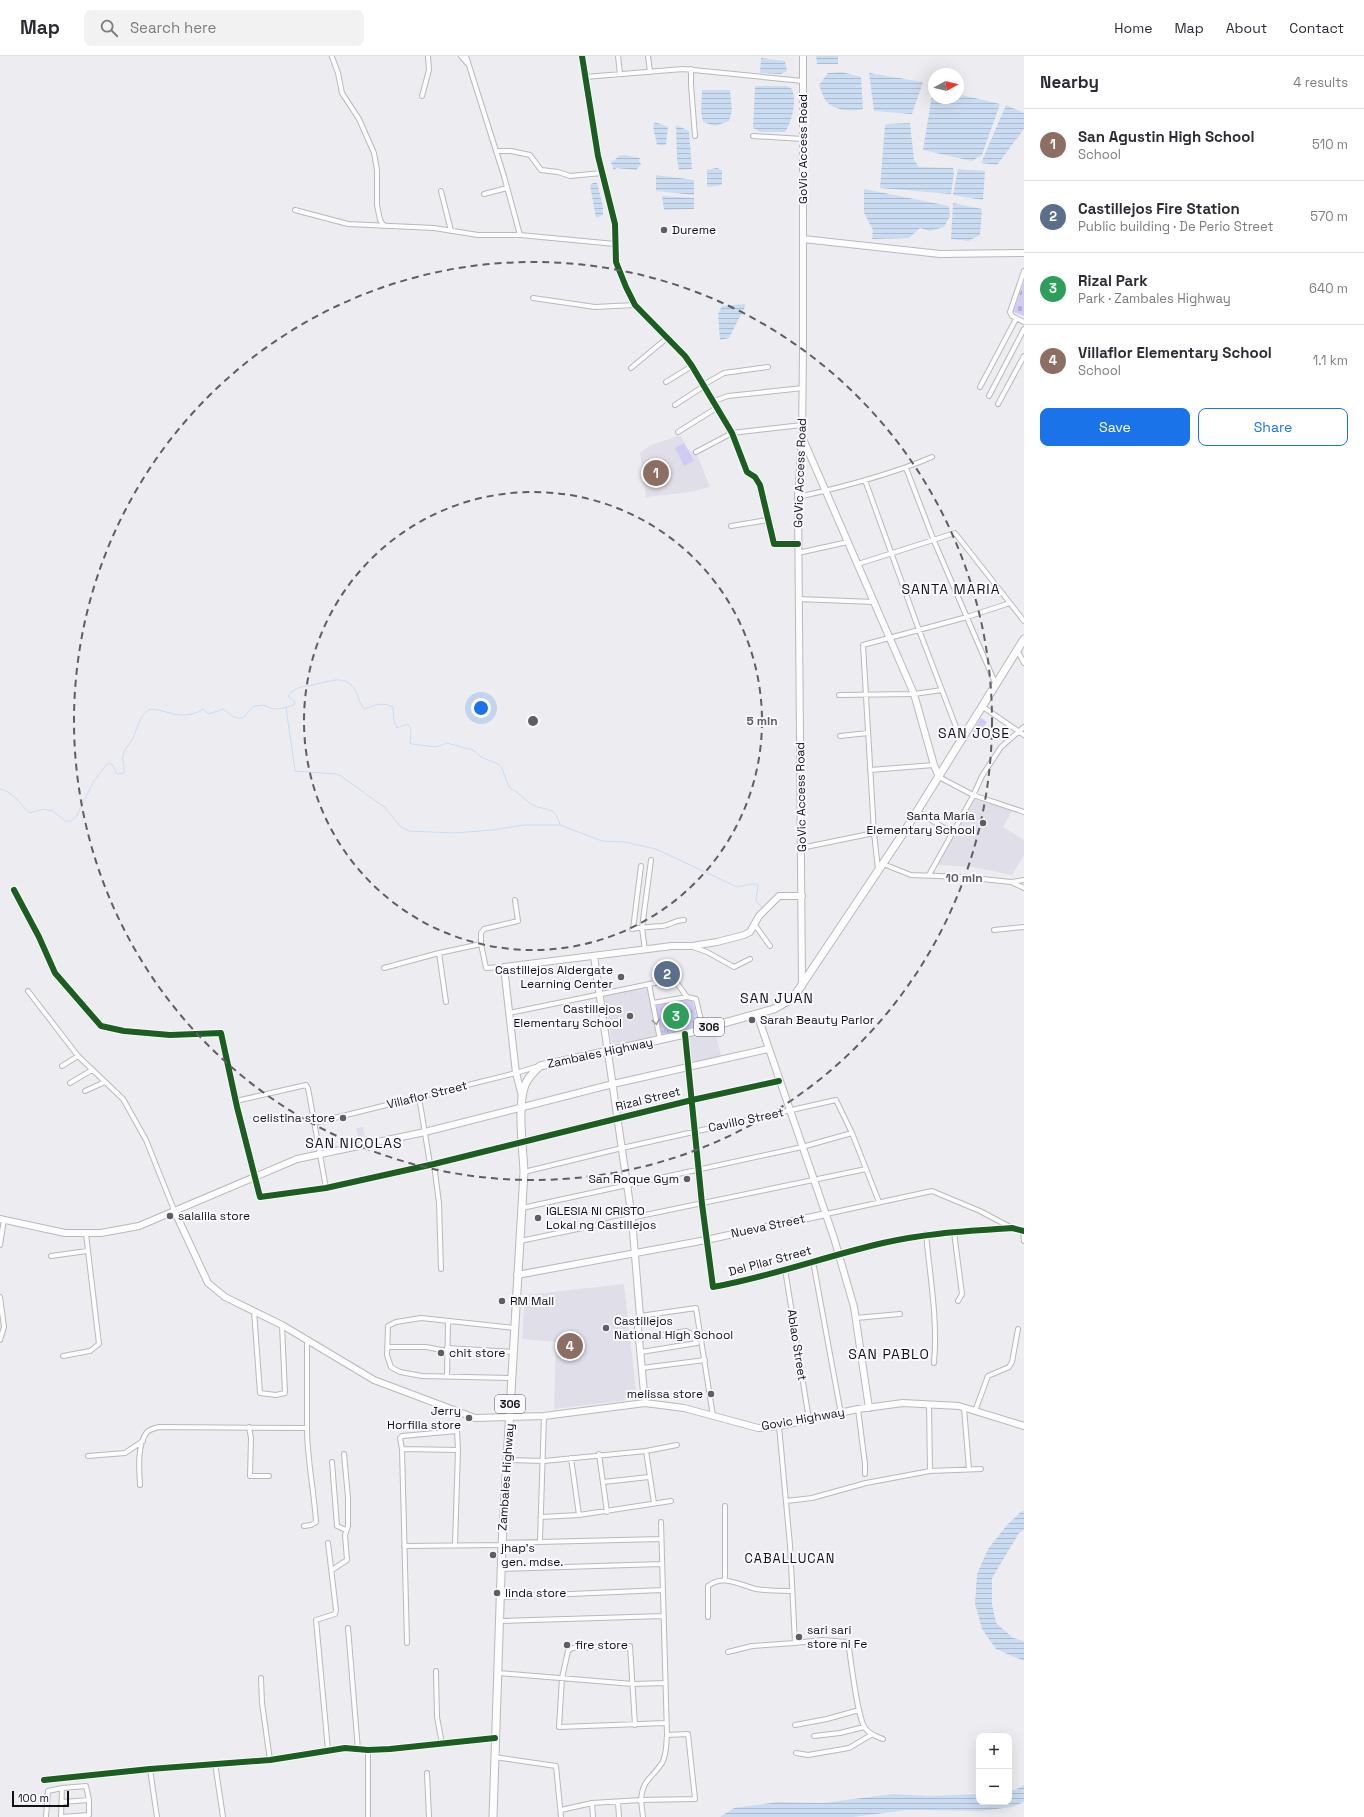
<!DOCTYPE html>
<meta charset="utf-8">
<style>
:root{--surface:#fff;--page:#f2f2f3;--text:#2b2b33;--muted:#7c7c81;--line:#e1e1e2;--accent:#1a73e8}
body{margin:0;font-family:"Space Grotesk",sans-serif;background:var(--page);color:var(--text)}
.controls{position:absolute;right:12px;bottom:12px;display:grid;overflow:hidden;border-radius:8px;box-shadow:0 4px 16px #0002}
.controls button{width:36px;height:36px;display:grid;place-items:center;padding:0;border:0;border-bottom:1px solid var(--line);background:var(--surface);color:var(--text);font:20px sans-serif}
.compass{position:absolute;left:928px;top:12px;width:36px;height:36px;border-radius:50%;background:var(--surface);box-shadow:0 4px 16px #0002;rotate:82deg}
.scale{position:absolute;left:12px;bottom:10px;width:57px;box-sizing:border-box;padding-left:4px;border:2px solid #121214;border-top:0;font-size:11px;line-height:14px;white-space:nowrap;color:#121214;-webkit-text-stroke:3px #f9f9ff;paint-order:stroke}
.you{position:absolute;left:481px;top:652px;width:14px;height:14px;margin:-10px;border:3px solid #fff;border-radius:50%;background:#1a73e8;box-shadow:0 0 0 6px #1a73e833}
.badge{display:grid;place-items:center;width:26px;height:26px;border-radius:50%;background:var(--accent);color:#fff;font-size:13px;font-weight:700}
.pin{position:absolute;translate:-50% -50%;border:2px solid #fff;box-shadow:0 1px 4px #0006}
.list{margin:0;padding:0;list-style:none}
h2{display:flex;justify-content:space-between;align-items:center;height:52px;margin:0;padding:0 16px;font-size:17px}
h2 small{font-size:13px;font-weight:400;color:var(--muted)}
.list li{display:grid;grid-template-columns:26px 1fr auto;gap:12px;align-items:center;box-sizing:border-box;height:72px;padding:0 16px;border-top:1px solid var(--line)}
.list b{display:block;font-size:15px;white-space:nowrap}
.list p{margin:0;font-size:13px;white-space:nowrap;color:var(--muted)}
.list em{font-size:13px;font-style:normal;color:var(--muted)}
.actions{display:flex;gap:8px;padding:12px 16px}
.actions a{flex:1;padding:9px 0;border:1px solid var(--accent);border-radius:8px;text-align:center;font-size:14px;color:var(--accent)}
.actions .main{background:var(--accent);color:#fff}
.icon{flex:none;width:22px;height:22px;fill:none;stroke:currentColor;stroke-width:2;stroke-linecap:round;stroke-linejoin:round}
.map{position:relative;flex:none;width:1024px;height:1761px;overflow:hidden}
header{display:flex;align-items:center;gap:24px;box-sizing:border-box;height:56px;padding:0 20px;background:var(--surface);border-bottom:1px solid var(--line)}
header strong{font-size:19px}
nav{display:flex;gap:22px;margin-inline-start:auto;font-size:14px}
.search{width:280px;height:36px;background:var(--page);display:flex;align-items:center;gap:10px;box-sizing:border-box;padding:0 14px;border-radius:8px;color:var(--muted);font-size:15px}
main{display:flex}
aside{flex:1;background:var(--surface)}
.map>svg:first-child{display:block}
</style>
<header>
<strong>Map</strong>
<div class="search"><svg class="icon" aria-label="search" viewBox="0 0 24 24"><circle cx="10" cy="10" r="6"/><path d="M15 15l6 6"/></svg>Search here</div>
<nav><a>Home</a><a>Map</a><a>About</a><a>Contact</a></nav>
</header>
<main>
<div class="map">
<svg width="1024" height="1761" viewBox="0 0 1024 1761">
<defs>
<pattern id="cemetery-stones" width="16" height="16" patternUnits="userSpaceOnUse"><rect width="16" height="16" fill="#d0cbf4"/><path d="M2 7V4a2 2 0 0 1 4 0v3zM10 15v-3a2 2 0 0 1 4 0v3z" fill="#b2add0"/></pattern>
<pattern id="park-tufts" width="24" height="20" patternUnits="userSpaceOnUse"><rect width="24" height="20" fill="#d0cbf4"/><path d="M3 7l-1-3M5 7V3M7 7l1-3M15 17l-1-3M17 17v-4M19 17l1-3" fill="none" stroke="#b2add0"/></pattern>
<pattern id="water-rules" width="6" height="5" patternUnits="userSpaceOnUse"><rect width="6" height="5" fill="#cadcf1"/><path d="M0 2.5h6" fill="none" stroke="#acbcce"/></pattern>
</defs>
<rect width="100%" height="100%" fill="#ededf1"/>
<!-- built -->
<path fill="#e0dfe9" d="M680 379 689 394 697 398 710 431 690 436 646 441 640 397 649 390Z
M975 743 1012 755 1003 771 1024 784V799L1012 819 972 811 937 809Z
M648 930 658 982 612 988 604 938Z
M714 973 722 1002 691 1007 687 979Z
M363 1071 365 1080 358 1081 356 1072Z
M624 1228 637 1343 554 1353 556 1286 522 1283 525 1239Z"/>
<!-- green -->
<path fill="#d0cbf4" d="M684 387 694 405 684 410 675 392Z
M981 662 987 666 978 679 973 675Z"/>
<!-- cemetery -->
<path fill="url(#cemetery-stones)" d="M1024 226V260L1013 256Z"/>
<!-- park -->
<path fill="url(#park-tufts)" d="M687 943 693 946 699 970 660 980 654 950Z"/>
<!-- water -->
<path fill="url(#water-rules)" d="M816 0H838V8H817Z
M761 2 785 5 787 15 781 18 760 17Z
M842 16 861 21 863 53C851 56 835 55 826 45 823 41 821 34 819 29L828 17Z
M869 17 923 26 912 58 874 55Z
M755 30H786L791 32C798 42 792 66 785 76H761L753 72Z
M933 33 934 42H958V38L1000 48 982 99 972 105 923 94Z
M702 34H730L732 55 729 65 715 70 703 66 701 56Z
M1006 49 1024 57V73L997 109 981 107Z
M655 66 668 71 666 89H657L653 71Z
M910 67 914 104 919 111 953 112 954 117 951 138 880 132 885 69 888 68Z
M676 69 689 75 692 113 679 114 677 103Z
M625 99 640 102 639 105 641 108 636 114 616 112 614 115 611 106 615 104 618 100Z
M717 112 722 114V129L707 131V114Z
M958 113 985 115 983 144 953 139Z
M656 119 694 124V139L656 135Z
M593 127H597L603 150V159L596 162 590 129Z
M864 133 949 150 950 160 944 171 930 175 920 172 909 182 872 183 873 174 864 157Z
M662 140 694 142V153L664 154Z
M953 147 982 153 980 179 968 185 951 183Z
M744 248 746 249 729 282 720 284 718 258 722 250Z
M1022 1455H1024V1474L1019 1477 992 1522V1548L996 1567 1013 1582 1024 1585V1605L996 1593 982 1573 975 1548 977 1518 988 1493 1007 1469Z
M1024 1729V1746L1012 1751 980 1755 907 1754 853 1761H720L734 1752 778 1746 823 1747 893 1738 930 1740 979 1738V1746H1009V1734H1015Z"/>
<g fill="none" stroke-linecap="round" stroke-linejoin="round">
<!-- stream -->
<path stroke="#cadcf1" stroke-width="1" d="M286 651 295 715 336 718 341 720 384 751 401 771 409 775 454 777 493 774 524 769H560L602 785 625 786 656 793 737 831C745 830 751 826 758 829L756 845 762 851
M0 733C13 735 20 749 30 757L44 753 53 755 65 765H71L76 761 94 725 107 708H112L117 718 124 717C125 710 122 705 123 699 125 691 131 687 134 680 137 672 140 661 147 655 156 647 180 669 203 653L209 658 223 653C230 658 239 668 247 658 249 655 251 653 254 650L264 649C275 656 282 652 294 649L295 646 288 640C296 629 306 631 317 628 327 626 341 620 350 628 358 634 358 646 364 653 373 650 382 645 393 651L394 665 397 672 408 668C413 675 410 680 410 687L412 688 436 691 447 687 473 694 481 701 498 708 502 712 508 729 510 732C518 736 524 743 531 748 544 756 555 748 560 769"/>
<!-- street casing -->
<g stroke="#b9b9bc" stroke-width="6">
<path id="street" d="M461 0 467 7
M466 0 504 120 520 179
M582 0 598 100 615 168 616 206 626 231 635 249 685 300 692 310 732 377 747 416 755 421 760 429 774 488H798
M618 0 620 18
M648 0 650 16
M332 1 338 17 342 37 359 63 374 97 377 114V149L380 164 384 170
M691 13V29L695 80
M585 21 683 13 803 25
M422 40 429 14 428 0
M753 80 803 83
M496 95H511L530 99 541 114 558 116 570 120 602 117
M441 135 451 175
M484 138 507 132
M295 154 348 168 434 172 478 179H520L615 188
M1024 215 1010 256 1012 260 1024 266
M533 242 595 251 635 249
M631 312 667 282
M666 326 692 310
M703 329 724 317 768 311
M980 331 1016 263
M989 340 1024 273
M714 345 728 340 803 332
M998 348 1024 300
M675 349 704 330
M678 376 718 351
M696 396 732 377 802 369
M906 412 934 485 996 629
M865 424 919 574 961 684
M798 441C843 431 890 419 932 401
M731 470 768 464
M798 497 848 486
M858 508 955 477 1024 565
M798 543 874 546
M1017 594 1024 607
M839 639 914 638 942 634
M983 651 1024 679
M840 680 868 677
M870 714 934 709
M939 721 973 739 1024 756
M917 755 952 777
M801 792 874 777 906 773
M883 808 911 819 963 821 1011 826 1024 832
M878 813 874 777 863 589 967 561 1010 547
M929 819 972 742 982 720 1001 691 1024 671
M1011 826 1024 824
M14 834 39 881 55 917 101 970 124 975 170 979 221 977 237 1051 260 1141 326 1132 434 1108 692 1044 779 1025
M755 869 770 890
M632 873C642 871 652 871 662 870 670 869 676 864 684 864
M633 873 641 810
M994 874 1024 871
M481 888 486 912 504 911
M693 891 707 896 734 911 750 903
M645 894 642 872 651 804
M439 897 446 946
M384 912 439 897 481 888V877L484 873 518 865 515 844
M649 928 660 984
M28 935 78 1000 123 1043 146 1084 174 1154
M653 947 687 941 696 943 703 973
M509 957 674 923 687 941
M685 978 702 1148 713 1231C770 1221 826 1200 883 1187 925 1177 969 1175 1012 1172L1024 1175
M62 1010 78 1000
M70 1027 92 1014
M85 1035 105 1026
M419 1041 430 1108
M236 1045 306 1029 308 1032 326 1132
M314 1067 516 1017 539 1010
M434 1108 439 1147 441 1213
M524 1116 622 1092 836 1044 852 1077 879 1146
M522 1152 802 1091 852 1077
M826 1158 932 1135 980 1155 1012 1172
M1023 1174 1024 1185
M954 1176 962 1238 958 1245
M926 1178C930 1221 938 1265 934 1307
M520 1185 866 1113
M0 1189 4 1163
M51 1200 87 1195
M813 1205 841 1358
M785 1213 809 1364
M0 1241 4 1271 0 1284
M254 1255 260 1337 276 1339 285 1337 282 1269
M640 1260 696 1252 713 1360
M856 1262 900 1258
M639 1283 686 1275 690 1277 697 1287
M387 1291H426L447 1295
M447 1292 513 1296
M641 1296 697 1287
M63 1300 90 1295 99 1288 86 1178
M642 1312 705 1304
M447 1320 448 1266
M512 1322 422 1320 400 1316 391 1311 387 1299 388 1270 396 1266 421 1262 514 1272
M929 1348 930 1415
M964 1352 969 1413
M858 1353 865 1408V1418
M975 1355 988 1320 1009 1311 1012 1306 1018 1273
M779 1370 790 1489 795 1587 822 1584 848 1586C851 1603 857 1661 865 1672 870 1679 876 1680 883 1683
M249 1371 251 1382 250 1420H269
M402 1393 400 1382 402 1380 457 1375 458 1394 455 1489
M646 1395 654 1447
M599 1398 607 1456
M88 1400 125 1397 143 1385
M571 1402 579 1459
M507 1404 544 1405 646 1395 677 1389
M332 1406 337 1470 346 1474
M603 1426 649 1421
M140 1429C139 1414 137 1388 147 1376 150 1373 155 1372 159 1371L307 1372V1284
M786 1445 812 1442 866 1427 930 1415 981 1413
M725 1450V1524
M541 1461 579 1459 671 1445
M661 1466 667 1679 688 1678 695 1743 641 1744C643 1722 651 1724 662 1707 667 1698 666 1688 667 1679
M304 1470 311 1469 316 1466C314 1434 307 1403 307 1372
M540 1485 544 1360
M328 1487 336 1554 335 1558 316 1564 328 1694
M502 1487 661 1483
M404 1490 502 1489
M501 1513 662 1508
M332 1514 347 1504 345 1479 348 1470V1441L344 1398
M500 1541 662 1534
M708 1561V1530C724 1518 739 1529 756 1533 767 1535 780 1535 791 1535
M499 1565 664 1560
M348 1572 358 1694
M407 1587 402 1393 458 1394
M728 1596 752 1590 795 1587
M436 1615 437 1661 442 1688
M498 1617 633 1628 665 1627
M261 1622 262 1647 270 1704
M635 1669 630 1590 572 1592 568 1595 562 1622 559 1671 666 1667
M795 1669 827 1663 859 1654
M814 1680 840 1677 864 1671
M796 1697 808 1699 849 1692 871 1679
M494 1701 556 1710 561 1761
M215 1707 223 1761
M150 1713 157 1761
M427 1717 429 1761
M44 1724 150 1713 270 1704 345 1692 368 1694 390 1693 495 1682
M62 1746 89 1744
M618 1746 619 1761
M592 1747 593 1761
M561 1754 592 1747 641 1744 643 1761
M46 1761 48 1735 62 1732
M61 1761 89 1759V1744L86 1730 62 1732 61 1761
M368 1761V1694"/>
</g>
<!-- secondary casing -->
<g stroke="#b9b9bc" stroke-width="8">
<path id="secondary" d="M803 183 940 198 1024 197
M803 383 914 638 934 709 939 721
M594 900 632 1163 640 1260 638 1272 645 1347
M802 930 798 441 802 381 803 296V0
M757 958 834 1182 854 1251 869 1352
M522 1040 516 1017 504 911 672 890H692L717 886 744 879 750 876 759 860 779 840H802
M174 1154 208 1227 225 1241 282 1269 374 1324 475 1362 544 1360 645 1347 684 1352 758 1372 779 1370 858 1353 903 1347 959 1350 1024 1370
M0 1163 65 1177H101L139 1170 297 1103 425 1076 613 1028 768 993
M517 1219 706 1184 826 1158"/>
</g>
<!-- primary casing -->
<g stroke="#b9b9bc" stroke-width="9">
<path id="primary" d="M493 1761 502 1489 524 1116C523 1092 517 1050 525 1029 528 1021 534 1016 540 1010L685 978 774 953 793 942 906 773 1024 583"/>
</g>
<!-- street -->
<use href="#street" stroke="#fcfcfd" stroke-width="4"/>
<!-- secondary -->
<use href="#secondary" stroke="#fcfcfd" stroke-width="6"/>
<!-- primary -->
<use href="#primary" stroke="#fcfcfd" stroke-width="7"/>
<!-- cycleway casing -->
<g stroke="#f9f9ff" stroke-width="8">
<path id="cycleway" d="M582 0 598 100 615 168 616 206 626 231 635 249 685 300 692 310 732 377 747 416 755 421 760 429 774 488H798
M14 834 39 881 55 917 101 970 124 975 170 979 221 977 237 1051 260 1141 326 1132 434 1108 692 1044 779 1025
M685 978 702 1148 713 1231C770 1221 826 1200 883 1187 925 1177 969 1175 1012 1172L1024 1175
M44 1724 150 1713 270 1704 345 1692 368 1694 390 1693 495 1682"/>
</g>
<!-- cycleway -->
<use href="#cycleway" stroke="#1b5e20" stroke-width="6"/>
</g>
<!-- one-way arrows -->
<defs><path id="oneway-chevron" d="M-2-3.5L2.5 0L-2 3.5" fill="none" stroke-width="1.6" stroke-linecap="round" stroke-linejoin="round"/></defs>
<use stroke="#9e9ea0" href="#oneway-chevron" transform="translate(656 966) rotate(79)"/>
<!-- distance rings -->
<g fill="none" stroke="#5f5f61" stroke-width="2" stroke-dasharray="7 5">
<circle cx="533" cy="665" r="229"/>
<circle cx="533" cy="665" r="459"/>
</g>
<!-- markers -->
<g fill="#5f5f61" stroke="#f9f9ff" stroke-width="1.5">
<circle cx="664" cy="174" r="4"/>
<circle cx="983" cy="767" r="4"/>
<circle cx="621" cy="921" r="4"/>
<circle cx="630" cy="960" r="4"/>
<circle cx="752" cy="964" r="4"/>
<circle cx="343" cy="1062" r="4"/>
<circle cx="687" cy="1123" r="4"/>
<circle cx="170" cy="1160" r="4"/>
<circle cx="538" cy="1162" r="4"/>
<circle cx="502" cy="1245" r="4"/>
<circle cx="606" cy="1272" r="4"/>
<circle cx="441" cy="1297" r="4"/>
<circle cx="711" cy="1338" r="4"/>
<circle cx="469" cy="1362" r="4"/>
<circle cx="493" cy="1499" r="4"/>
<circle cx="497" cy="1537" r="4"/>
<circle cx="799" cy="1581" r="4"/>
<circle cx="567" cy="1589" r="4"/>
</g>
<g text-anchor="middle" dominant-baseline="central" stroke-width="4" stroke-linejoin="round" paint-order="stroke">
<!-- shield labels -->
<g fill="#f9f9ff" stroke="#57575a" stroke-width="1">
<rect x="694" y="962" width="30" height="18" rx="3"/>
<rect x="495" y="1339" width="30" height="18" rx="3"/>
</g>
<g font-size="11" font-weight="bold" fill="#121214">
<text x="709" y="971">306</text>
<text x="510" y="1348">306</text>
</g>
<!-- street labels -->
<g font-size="12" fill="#121214" stroke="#f9f9ff">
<text transform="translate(803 93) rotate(-90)">GoVic Access Road</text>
<text transform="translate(800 417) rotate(-88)">GoVic Access Road</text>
<text transform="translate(801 741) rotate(-91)">GoVic Access Road</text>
<text transform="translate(600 997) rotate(-12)">Zambales Highway</text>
<text transform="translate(427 1039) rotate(-14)">Villaflor Street</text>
<text transform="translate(648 1043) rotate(-14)">Rizal Street</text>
<text transform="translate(746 1064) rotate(-12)">Cavillo Street</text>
<text transform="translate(768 1170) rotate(-12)">Nueva Street</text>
<text transform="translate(770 1205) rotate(-15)">Del Pilar Street</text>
<text transform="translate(797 1289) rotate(81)">Ablao Street</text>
<text transform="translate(803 1363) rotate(-10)">Govic Highway</text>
<text transform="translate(506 1421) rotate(-86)">Zambales Highway</text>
</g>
<!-- poi labels -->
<g font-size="12" fill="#121214" stroke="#f9f9ff" text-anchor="start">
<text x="672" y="174">Dureme</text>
<text x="975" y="760" text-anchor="end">Santa Maria<tspan x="975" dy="14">Elementary School</tspan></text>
<text x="613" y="914" text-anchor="end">Castillejos Aldergate<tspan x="613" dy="14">Learning Center</tspan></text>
<text x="622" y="953" text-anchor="end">Castillejos<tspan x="622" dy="14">Elementary School</tspan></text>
<text x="760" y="964">Sarah Beauty Parlor</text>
<text x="335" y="1062" text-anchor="end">celistina store</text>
<text x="679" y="1123" text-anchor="end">San Roque Gym</text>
<text x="546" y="1155">IGLESIA NI CRISTO<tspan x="546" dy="14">Lokal ng Castillejos</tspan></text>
<text x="178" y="1160">salalila store</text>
<text x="510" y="1245">RM Mall</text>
<text x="614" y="1265">Castillejos<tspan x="614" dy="14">National High School</tspan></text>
<text x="449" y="1297">chit store</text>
<text x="703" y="1338" text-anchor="end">melissa store</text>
<text x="461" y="1355" text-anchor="end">Jerry<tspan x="461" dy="14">Horfilla store</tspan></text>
<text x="501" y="1492">jhap's<tspan x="501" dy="14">gen. mdse.</tspan></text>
<text x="505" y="1537">linda store</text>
<text x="807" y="1574">sari sari<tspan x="807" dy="14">store ni Fe</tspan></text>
<text x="575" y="1589">fire store</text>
</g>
<!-- neighbourhood labels -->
<g font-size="13" letter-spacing="1" fill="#121214" stroke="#f9f9ff">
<text x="790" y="1502">CABALLUCAN</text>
</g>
<!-- quarter labels -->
<g font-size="14" letter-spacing="1" fill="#121214" stroke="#f9f9ff">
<text x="951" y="533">SANTA MARIA</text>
<text x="974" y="677">SAN JOSE</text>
<text x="777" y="942">SAN JUAN</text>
<text x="354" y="1087">SAN NICOLAS</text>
<text x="889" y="1298">SAN PABLO</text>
</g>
</g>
<circle cx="533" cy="665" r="6" fill="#5f5f61" stroke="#f9f9ff" stroke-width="2"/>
<g font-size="12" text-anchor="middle" font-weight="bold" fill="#5f5f61" stroke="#f9f9ff" stroke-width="4" stroke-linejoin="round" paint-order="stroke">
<text x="762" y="669">5 min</text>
<text x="964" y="826">10 min</text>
</g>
</svg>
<div class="controls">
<button>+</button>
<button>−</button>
</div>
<svg class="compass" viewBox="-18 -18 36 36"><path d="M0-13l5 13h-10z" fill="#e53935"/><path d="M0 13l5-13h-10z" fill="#7c7c81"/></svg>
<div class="scale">100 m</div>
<div class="you"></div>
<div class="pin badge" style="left:656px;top:417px;background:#8d6e63">1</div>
<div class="pin badge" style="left:667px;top:918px;background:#5c6f8a">2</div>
<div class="pin badge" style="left:676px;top:960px;background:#2e9e5b">3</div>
<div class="pin badge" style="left:570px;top:1290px;background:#8d6e63">4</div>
</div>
<aside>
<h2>Nearby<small>4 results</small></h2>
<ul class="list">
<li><span class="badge" style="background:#8d6e63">1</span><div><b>San Agustin High School</b><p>School</p></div><em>510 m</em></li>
<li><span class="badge" style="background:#5c6f8a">2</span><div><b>Castillejos Fire Station</b><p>Public building · De Perio Street</p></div><em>570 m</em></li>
<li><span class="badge" style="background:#2e9e5b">3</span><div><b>Rizal Park</b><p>Park · Zambales Highway</p></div><em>640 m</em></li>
<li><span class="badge" style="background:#8d6e63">4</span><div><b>Villaflor Elementary School</b><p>School</p></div><em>1.1 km</em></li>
</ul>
<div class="actions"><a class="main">Save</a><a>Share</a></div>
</aside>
</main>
